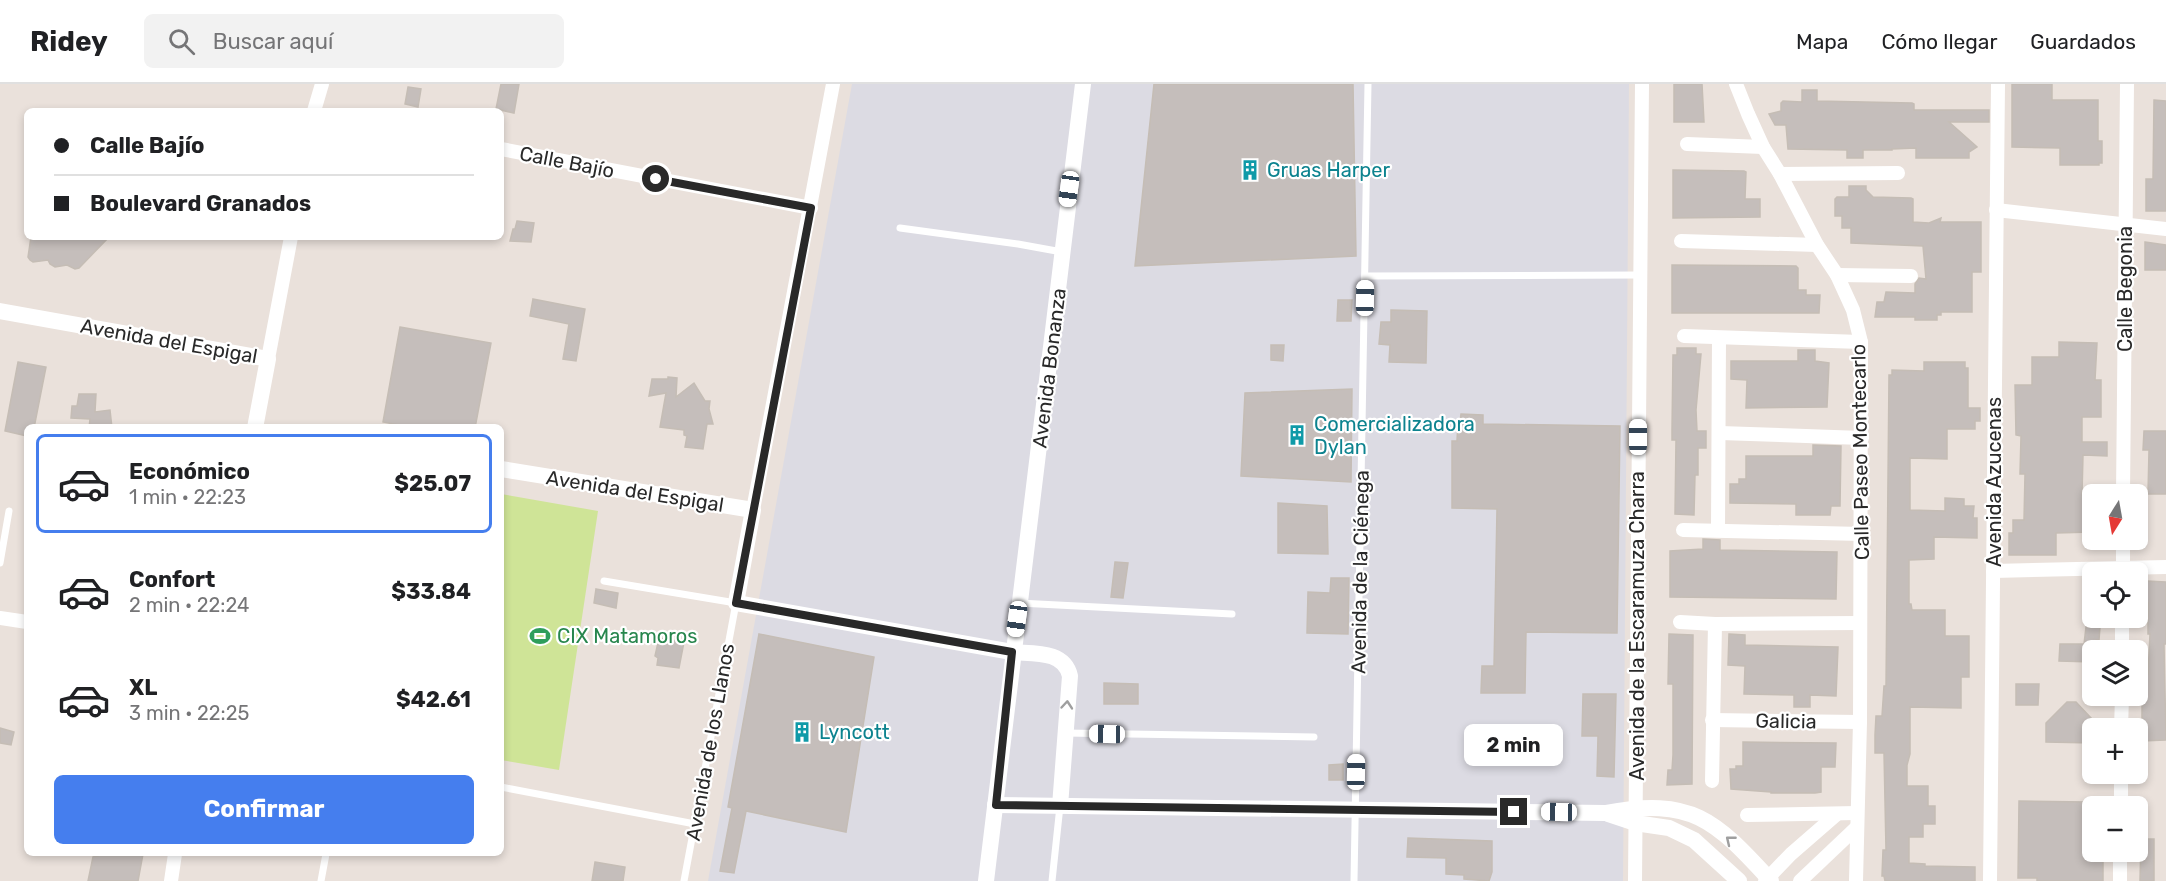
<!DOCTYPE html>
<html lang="es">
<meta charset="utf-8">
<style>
body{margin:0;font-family:Rubik,sans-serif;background:#f2f2f2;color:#202124;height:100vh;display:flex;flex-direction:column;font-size:22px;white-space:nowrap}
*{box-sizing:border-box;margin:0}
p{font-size:20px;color:#757577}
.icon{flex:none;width:33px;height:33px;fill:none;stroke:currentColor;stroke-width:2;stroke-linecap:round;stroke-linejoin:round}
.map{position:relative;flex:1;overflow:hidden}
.details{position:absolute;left:24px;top:340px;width:480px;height:432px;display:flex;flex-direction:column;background:#fff;border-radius:9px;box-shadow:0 3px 9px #0003}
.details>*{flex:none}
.banner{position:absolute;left:24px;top:24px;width:480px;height:132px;border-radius:9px;box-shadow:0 3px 9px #0003;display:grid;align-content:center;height:132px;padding:0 30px;background:#fff}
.needle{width:39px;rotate:191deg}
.tools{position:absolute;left:2082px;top:400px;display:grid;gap:12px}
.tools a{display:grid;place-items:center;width:66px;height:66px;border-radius:9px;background:#fff;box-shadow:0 3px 9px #0003;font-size:30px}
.end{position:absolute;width:27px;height:27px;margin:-14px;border:8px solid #292929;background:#fff;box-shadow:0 0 0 3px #fff}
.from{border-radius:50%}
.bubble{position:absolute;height:42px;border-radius:9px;background:#fff;box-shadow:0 3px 9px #0003;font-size:20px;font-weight:700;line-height:42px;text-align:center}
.car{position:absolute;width:18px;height:36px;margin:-18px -9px;border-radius:8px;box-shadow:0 0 4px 2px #0007;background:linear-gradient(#fff 24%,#345 0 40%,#fff 0 76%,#345 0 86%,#fff 0)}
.banner b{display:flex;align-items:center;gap:21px;height:57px;font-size:22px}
.banner b+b{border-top:2px solid #e0e0e0}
.banner i{width:15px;height:15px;background:#202124}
ul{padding:10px 0 0;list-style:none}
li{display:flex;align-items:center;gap:18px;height:99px;margin:0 12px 9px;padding:0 18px;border:3px solid transparent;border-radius:9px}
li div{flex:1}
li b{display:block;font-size:22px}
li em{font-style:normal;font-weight:700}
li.selected{border-color:#457eee}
li>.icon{width:54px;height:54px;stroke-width:1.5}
.primary-button{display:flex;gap:12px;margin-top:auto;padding:12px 30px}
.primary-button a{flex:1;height:69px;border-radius:9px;background:#457eee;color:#fff;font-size:24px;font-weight:700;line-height:69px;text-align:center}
header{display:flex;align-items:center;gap:36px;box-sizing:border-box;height:84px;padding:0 30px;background:#fff;border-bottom:2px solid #e0e0e0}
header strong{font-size:28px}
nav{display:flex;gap:33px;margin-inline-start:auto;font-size:21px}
.search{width:420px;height:54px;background:#f2f2f2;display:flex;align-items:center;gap:15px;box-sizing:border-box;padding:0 21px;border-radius:9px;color:#757577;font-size:22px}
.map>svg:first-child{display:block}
.industrial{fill:#dcdbe3}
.pitch{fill:#cfe497}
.building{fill:#c5bebb;stroke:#c5bdb5;stroke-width:1.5}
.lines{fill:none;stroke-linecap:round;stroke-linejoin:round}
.service{stroke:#fff;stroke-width:7}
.minor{stroke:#fff;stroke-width:14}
.tertiary{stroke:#fff;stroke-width:16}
.oneway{stroke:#9f9f9f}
.route{stroke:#292929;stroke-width:8}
.labels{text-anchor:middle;stroke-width:4.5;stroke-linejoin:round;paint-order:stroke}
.street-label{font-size:20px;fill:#292929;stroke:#fff}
.culture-label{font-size:20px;fill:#0d838f;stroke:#fff;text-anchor:start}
.leisure-label{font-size:20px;fill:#27864d;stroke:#fff;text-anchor:start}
</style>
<header>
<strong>Ridey</strong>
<div class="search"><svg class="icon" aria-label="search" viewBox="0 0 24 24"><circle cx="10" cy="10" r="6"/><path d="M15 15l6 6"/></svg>Buscar aquí</div>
<nav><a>Mapa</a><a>Cómo llegar</a><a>Guardados</a></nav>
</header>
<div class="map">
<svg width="2166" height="797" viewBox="0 0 2166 797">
<rect width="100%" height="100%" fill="#eae1db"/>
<polygon class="industrial" points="852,0 1629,0 1623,797 708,797"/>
<polygon class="pitch" points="501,410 598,427 559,686 501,676"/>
<g class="building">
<polygon points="501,0 519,0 514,29 496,25"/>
<polygon points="1154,0 1353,0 1356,172 1135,182"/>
<polygon points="1674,0 1702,0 1704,38 1674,38"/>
<polygon points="2012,0 2052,0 2052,16 2098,16 2098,57 2102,57 2102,79 2099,79 2099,81 2060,81 2060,64 2012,63"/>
<polygon points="408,3 421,5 418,23 405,20"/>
<polygon points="1802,6 1817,6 1817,17 1912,19 1914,20 1914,26 1989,26 1989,38 1949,38 1977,63 1969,68 1969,74 1916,74 1916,64 1892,65 1892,66 1863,66 1863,74 1847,74 1847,66 1788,65 1786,41 1775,41 1769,30 1781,27 1781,19 1783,17 1802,18"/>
<polygon points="2154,16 2166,17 2166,127 2146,127 2146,95 2153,95"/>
<polygon points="1673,86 1744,87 1746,88 1745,115 1760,115 1760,133 1673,134"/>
<polygon points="1849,102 1866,102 1866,106 1873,113 1911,114 1913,115 1913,138 1929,139 1941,134 1940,138 1981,138 1981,188 1972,188 1972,228 1941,228 1941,231 1937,231 1937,236 1915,236 1915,233 1875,233 1877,218 1884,218 1886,208 1915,209 1915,200 1919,194 1926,195 1923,162 1851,159 1851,144 1842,144 1842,132 1835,132 1835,115 1837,113 1849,113"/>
<polygon points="517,137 534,139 531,158 510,157 513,145 515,145"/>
<polygon points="31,153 109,153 79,184 75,185 67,181 55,183 50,180 48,176 33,178 30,176 28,173"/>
<polygon points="2145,158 2166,161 2166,186 2145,186"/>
<polygon points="1672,181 1796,182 1798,184 1798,206 1806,206 1806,211 1820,211 1819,229 1672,229"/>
<polygon points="533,215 585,225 576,277 563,275 569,240 530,232"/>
<polygon points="1338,216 1352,216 1351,237 1337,237"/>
<polygon points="1391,226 1427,227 1426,279 1389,278 1390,261 1379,260 1381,238 1391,238"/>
<polygon points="400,243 491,259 475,344 414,344 383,338"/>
<polygon points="2059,258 2097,259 2095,296 2101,296 2101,333 2082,333 2082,358 2107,358 2107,372 2083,371 2082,411 2092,411 2092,448 2056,449 2056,471 2009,471 2009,449 2013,449 2013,436 2024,436 2025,390 2020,390 2021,352 2016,351 2015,301 2032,301 2032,273 2059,273"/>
<polygon points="1271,261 1284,261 1283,277 1271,276"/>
<polygon points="1677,264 1696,264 1696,270 1701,270 1696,326 1697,347 1706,347 1706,364 1698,364 1698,391 1695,391 1694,431 1675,430 1676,356 1672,356 1672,346 1673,271 1677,271"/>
<polygon points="1798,266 1815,266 1815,277 1829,279 1827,323 1746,324 1747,296 1731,295 1731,277 1798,277"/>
<polygon points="18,278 46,283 34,344 27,344 27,352 5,347"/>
<polygon points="1924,278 1965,278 1965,284 1968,284 1968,324 1980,324 1980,337 1975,337 1975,345 1947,345 1947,375 1910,374 1910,426 1945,427 1945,414 1964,415 1964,422 1974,422 1973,434 1977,434 1977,454 1934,453 1934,475 1909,476 1909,520 1911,520 1912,526 1945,526 1945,552 1969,552 1969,593 1961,593 1961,624 1910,623 1910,670 1907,681 1907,702 1928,702 1928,722 1935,722 1935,740 1923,740 1923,753 1909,753 1909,779 1925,780 1925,782 1975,783 1975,797 1885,797 1884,792 1882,792 1883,766 1886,766 1884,669 1875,669 1875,651 1876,632 1882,632 1884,602 1886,602 1889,291 1892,291 1892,286 1924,287"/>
<polygon points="668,293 677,294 676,313 694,299 705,317 710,317 709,325 713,340 707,340 703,365 685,363 687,352 684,351 684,346 660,343 666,309 649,312 652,295 668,295"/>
<polygon points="1352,305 1351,398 1241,392 1245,309"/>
<polygon points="79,310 96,310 95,328 110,326 112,344 89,344 90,335 71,334 72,322 77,322"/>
<polygon points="1461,330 1483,331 1483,340 1620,342 1617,549 1526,548 1525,609 1481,609 1482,582 1494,582 1497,425 1452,424 1452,357 1457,357 1458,337 1460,337"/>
<polygon points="2144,347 2166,347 2166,410 2148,410 2149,366 2143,366"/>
<polygon points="1813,361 1841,362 1840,422 1831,422 1830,431 1796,431 1796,420 1730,419 1730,400 1739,400 1739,395 1746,395 1746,372 1813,372"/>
<polygon points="1278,419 1327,422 1328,470 1278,469"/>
<polygon points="1703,455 1720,456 1720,466 1837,468 1836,515 1670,513 1670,467 1703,465"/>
<polygon points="1115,478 1128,479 1123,514 1111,513"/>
<polygon points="1331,494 1349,494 1348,550 1307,549 1308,508 1330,509"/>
<polygon points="2147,497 2166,498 2166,560 2164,560 2166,656 2142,657 2142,590 2148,590 2150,550 2148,550 2148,519 2146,519"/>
<polygon points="596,505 618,509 616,524 594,519"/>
<polygon points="2086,543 2100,543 2099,556 2096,556 2096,567 2092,567 2092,578 2059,577 2060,560 2084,560"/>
<polygon points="759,550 874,573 846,748 746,727 734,789 720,787 732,724 728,723"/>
<polygon points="1669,550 1693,551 1692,700 1667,701 1668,686 1672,686 1673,671 1673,600 1668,600"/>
<polygon points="1729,550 1745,551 1745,561 1838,563 1836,612 1810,611 1810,623 1794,623 1794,611 1744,610 1745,582 1728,581"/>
<polygon points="659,554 684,558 679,584 657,581 658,574 655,572"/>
<polygon points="1104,599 1138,600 1138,620 1104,620"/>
<polygon points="2016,600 2039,600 2038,621 2016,621"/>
<polygon points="1583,610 1616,610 1614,693 1597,692 1598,652 1582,652"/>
<polygon points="2067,618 2076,618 2092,635 2092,659 2046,658 2046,639"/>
<polygon points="0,644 14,648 11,661 0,659"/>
<polygon points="1743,658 1836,659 1835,683 1821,683 1821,708 1815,709 1771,709 1771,708 1731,705 1730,685 1736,685 1736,682 1743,682"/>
<polygon points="1343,680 1343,696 1329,696 1329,681"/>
<polygon points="2019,717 2088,718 2090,757 2092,757 2092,768 2099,768 2099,777 2103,777 2103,797 2037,797 2037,794 2018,794"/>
<polygon points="1408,754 1492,757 1492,788 1489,797 1464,795 1464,791 1446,790 1446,774 1407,773"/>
<polygon points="2141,755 2154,755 2154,797 2140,797"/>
<polygon points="99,770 143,770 138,797 88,797 93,773 98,772"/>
<polygon points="595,778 625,783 623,797 592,797"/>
</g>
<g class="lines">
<g class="service">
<polyline points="900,144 1018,160 1062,168"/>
<polyline points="1365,192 1639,191"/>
<polyline points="0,479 9,427"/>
<polyline points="604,497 736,519 684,797"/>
<polyline points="1019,519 1232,530"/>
<polyline points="1065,649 1314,653"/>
<polyline points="501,703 695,740"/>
<polyline points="321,797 326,770"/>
<polyline points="1052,797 1060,722"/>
<polyline points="1354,797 1368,0"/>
</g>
<g class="minor">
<polyline points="1736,0 1748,30 1763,63 1780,90 1817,161 1837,191 1853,226 1861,258 1860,638 1856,797"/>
<polyline points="314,27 322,0"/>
<polyline points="1687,60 1763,63"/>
<polyline points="501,65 811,124"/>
<polyline points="1780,90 1898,89"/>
<polyline points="1996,126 2166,145"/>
<polyline points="1681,157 1817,161"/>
<polyline points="1837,191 1911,192"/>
<polyline points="1684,252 1861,258"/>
<polyline points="268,275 291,153"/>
<polyline points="1720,349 1862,354"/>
<polyline points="2123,411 2127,0"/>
<polyline points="753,426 833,0"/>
<polyline points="1683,446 1862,450"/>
<polyline points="1718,446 1719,254"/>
<polyline points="1993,487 2166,483"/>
<polyline points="2123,489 2123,456"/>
<polyline points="0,534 27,538"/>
<polyline points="1680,538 1715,540 1860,539"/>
<polyline points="2122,567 2122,534"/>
<polyline points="1712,636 1860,638"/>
<polyline points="2121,645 2122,612"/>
<polyline points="1712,697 1715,540"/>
<polyline points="2121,723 2121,690"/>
<polyline points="1747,731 1857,729"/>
<polyline points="171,797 175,770"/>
<polyline points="1635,797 1642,0"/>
<polyline points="1765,797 1791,770 1837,730"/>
<polyline points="1800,797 1857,743"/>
<polyline points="1990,797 1998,0"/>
<polyline points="2120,797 2120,768"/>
</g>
<g class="tertiary">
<polyline points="0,227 268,275 255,344"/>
<path d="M501,385L753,426L736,519L1012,568C1033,570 1064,566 1070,592L1060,722"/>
<path d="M995,721L1605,729C1692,713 1714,735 1771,797"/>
<polyline points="1608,730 1635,739 1669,744 1694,756 1739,797"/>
<polyline points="986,797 1083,0"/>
</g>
</g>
<defs><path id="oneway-chevron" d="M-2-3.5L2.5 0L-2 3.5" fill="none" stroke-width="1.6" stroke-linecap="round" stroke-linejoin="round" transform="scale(1.5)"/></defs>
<g class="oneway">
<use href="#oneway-chevron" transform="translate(1067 621) rotate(-85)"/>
<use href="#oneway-chevron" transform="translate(1730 756) rotate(-141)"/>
</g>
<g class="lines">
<polyline class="route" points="656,95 811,124 736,519 1012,568 996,721 1514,728"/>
</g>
<defs>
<g id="building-bare" transform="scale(1.62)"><path d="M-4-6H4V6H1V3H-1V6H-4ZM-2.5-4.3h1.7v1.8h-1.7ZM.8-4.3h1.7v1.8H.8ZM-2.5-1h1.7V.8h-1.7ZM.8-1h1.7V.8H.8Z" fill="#0f9aa8" stroke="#fff" stroke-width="2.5" paint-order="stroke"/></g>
<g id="stadium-bare" transform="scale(1.62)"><path d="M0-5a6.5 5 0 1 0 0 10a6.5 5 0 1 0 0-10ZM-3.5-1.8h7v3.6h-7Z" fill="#2e9e5b" stroke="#fff" stroke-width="2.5" paint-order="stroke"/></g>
</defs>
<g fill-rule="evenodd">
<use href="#building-bare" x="1250" y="86"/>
<use href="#building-bare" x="1297" y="351"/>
<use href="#stadium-bare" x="540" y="552"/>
<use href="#building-bare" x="802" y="648"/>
</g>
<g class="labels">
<g class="street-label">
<text transform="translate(567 78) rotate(11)" y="7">Calle Bajío</text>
<text transform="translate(2125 205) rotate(-90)" y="7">Calle Begonia</text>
<text transform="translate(169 257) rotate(10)" y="7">Avenida del Espigal</text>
<text transform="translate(1049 284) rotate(-83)" y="7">Avenida Bonanza</text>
<text transform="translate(1860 368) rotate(-91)" y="7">Calle Paseo Montecarlo</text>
<text transform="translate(1994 398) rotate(-90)" y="7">Avenida Azucenas</text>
<text transform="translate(635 407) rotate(9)" y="7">Avenida del Espigal</text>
<text transform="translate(1360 488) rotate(-89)" y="7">Avenida de la Ciénega</text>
<text transform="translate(1637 542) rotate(-90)" y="7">Avenida de la Escaramuza Charra</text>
<text transform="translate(1786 637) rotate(1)" y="7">Galicia</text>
<text transform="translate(710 658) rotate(-80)" y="7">Avenida de los Llanos</text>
</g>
<g class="culture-label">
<text x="1267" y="93">Gruas Harper</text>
<text x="1314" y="347">Comercializadora<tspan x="1314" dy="23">Dylan</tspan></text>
<text x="819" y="655">Lyncott</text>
</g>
<g class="leisure-label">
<text x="557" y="559">CIX Matamoros</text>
</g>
</g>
</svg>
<div class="tools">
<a><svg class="needle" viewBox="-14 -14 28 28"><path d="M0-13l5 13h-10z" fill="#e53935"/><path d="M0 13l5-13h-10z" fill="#757577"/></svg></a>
<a><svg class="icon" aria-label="locate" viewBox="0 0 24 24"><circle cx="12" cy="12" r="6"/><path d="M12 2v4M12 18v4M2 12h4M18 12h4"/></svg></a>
<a><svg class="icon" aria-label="layers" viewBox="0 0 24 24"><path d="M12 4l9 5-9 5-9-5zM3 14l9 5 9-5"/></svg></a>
<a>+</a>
<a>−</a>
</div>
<i class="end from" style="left:656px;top:95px"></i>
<i class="end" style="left:1514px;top:728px"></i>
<div class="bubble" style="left:1464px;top:640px;width:99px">2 min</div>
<i class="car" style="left:1069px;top:105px;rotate:188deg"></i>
<i class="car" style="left:1365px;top:214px;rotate:1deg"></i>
<i class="car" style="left:1638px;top:353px;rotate:0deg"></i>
<i class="car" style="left:1017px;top:535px;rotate:188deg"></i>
<i class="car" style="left:1107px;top:650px;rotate:271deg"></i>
<i class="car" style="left:1356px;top:688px;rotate:1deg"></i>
<i class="car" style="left:1559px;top:728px;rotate:271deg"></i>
<div class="banner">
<b><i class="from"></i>Calle Bajío</b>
<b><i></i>Boulevard Granados</b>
</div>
<section class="details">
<ul>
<li class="selected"><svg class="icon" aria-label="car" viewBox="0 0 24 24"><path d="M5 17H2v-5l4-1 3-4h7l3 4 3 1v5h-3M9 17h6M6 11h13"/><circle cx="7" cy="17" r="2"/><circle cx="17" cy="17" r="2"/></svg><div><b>Económico</b><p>1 min · 22:23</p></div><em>$25.07</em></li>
<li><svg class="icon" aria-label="car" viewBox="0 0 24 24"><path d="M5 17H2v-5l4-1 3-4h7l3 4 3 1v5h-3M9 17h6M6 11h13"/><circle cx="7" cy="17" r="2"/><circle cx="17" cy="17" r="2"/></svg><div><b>Confort</b><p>2 min · 22:24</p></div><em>$33.84</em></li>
<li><svg class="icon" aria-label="car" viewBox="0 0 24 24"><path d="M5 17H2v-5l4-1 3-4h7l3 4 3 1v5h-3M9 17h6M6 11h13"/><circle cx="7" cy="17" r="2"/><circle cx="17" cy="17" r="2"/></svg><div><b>XL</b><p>3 min · 22:25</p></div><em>$42.61</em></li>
</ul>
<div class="primary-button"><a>Confirmar</a></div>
</section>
</div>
